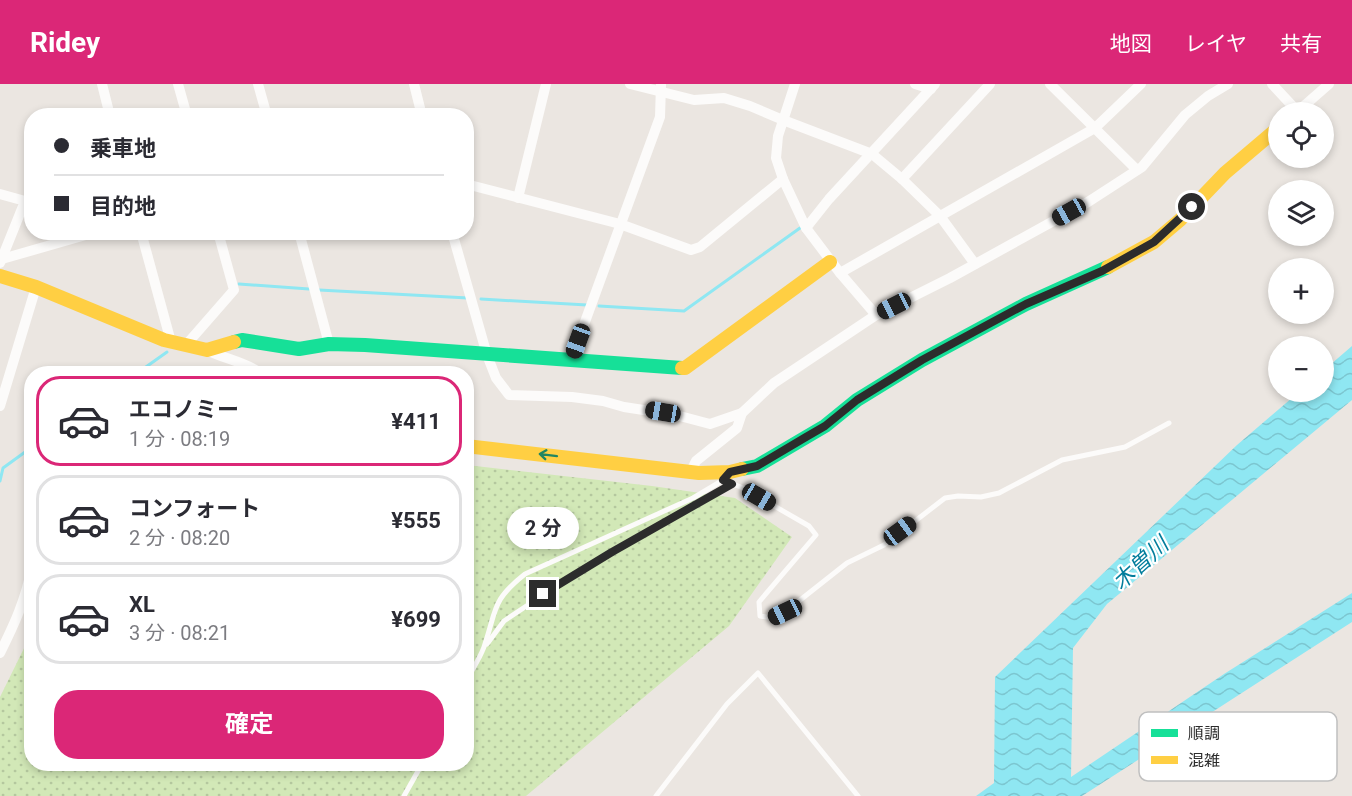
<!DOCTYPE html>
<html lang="ja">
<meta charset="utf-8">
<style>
body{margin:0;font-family:Roboto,"Noto Sans JP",sans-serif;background:#f7f7f7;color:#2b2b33;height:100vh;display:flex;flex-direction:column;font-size:22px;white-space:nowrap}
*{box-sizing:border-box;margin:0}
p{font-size:20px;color:#7c7c81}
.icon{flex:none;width:33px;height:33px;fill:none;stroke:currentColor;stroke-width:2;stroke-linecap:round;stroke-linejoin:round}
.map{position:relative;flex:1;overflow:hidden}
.side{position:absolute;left:24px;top:282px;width:450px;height:405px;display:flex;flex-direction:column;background:#fff;border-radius:24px;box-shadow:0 3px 9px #0003}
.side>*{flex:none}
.top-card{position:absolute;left:24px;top:24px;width:450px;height:132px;border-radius:24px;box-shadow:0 3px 9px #0003;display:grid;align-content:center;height:132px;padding:0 30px;background:#fff}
.buttons{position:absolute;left:1268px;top:18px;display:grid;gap:12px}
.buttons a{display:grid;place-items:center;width:66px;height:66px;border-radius:50%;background:#fff;box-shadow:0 3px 9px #0003;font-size:30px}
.end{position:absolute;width:27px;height:27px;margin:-14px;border:8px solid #2c2c2c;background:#fff;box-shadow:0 0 0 3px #fff}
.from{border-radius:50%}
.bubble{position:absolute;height:42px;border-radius:21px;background:#fff;box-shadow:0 3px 9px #0003;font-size:20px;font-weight:700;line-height:42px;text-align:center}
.car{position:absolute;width:18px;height:36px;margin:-18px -9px;border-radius:8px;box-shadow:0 0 4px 2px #0007;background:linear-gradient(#222 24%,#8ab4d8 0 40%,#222 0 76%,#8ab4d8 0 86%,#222 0)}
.top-card b{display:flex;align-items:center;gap:21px;height:57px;font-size:22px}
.top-card b+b{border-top:2px solid #e1e1e2}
.top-card i{width:15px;height:15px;background:#2b2b33}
ul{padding:10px 0 0;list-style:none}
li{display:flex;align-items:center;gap:18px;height:90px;margin:0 12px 9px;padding:0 18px;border:3px solid #e1e1e2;border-radius:24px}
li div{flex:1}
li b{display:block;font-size:22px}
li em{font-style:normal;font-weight:700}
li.current{border-color:#db2777}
li>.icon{width:54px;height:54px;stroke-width:1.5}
.action{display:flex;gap:12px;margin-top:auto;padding:12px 30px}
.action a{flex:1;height:69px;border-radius:24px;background:#db2777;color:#fff;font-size:24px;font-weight:700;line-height:69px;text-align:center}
header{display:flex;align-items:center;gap:36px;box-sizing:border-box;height:84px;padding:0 30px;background:#db2777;color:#fff}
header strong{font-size:28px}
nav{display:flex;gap:33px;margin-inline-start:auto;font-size:21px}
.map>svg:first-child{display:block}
.park{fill:url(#park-dots)}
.water{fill:url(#water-waves)}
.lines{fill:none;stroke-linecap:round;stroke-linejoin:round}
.stream{stroke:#8fe7f2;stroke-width:3}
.lane{stroke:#fcfbfa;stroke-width:5}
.street{stroke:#fcfbfa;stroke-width:10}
.fast{stroke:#16e098;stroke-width:14}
.slow{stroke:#ffcf43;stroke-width:14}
.oneway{stroke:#218662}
.route{stroke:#2c2c2c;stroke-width:8}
.labels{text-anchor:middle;stroke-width:4.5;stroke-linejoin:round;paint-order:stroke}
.water-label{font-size:22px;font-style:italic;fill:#027d9c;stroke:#fff}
.key{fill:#fff;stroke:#c0c0c0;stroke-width:1.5}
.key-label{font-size:16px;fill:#2c2c2c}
</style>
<header>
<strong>Ridey</strong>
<nav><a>地図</a><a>レイヤ</a><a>共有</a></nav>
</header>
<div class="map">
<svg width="1352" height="712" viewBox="0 0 1352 712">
<defs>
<pattern id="park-dots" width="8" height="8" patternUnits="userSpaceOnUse" patternTransform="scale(1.5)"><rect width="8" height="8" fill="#d2e8b7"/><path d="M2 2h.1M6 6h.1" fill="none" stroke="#b4c79e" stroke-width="1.8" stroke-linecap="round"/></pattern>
<pattern id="water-waves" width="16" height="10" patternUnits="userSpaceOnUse" patternTransform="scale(1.5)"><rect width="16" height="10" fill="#8fe7f2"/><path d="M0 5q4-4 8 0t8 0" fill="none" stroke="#7cc6d0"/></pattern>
</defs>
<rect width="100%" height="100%" fill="#ebe6e1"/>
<polygon class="park" points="467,381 652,402 735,414 792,453 729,542 526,712 0,712 0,613 31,550 32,680 466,680"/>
<polygon class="water" points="1352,262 1352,316 1107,520 1073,564 1071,693 1224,590 1352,509 1352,538 1082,712 976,712 994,699 995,593 1237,361 1299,308 1323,308 1323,287"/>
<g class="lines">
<g class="stream">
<polyline points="239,200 309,205"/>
<polyline points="319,206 468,214"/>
<polyline points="481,215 587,221"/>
<polyline points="599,222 684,227 800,144"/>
<polyline points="136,290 167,268"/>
<polyline points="0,397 3,384 32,363"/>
</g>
<g class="lane">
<polyline points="723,396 743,404 809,442 816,451 759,518 760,532 773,534 785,528 847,479 884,461 945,414 958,412 981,413 999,409 1062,376 1125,363 1169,339"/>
<polyline points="487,560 504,537 543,511 612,468 697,421 732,400"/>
<path d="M466,597C472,586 480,574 484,563C497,525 491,517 525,490L693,414L725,395"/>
<polyline points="404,712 422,680"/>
<polyline points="656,712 727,620 758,589 858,712"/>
</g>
<g class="street">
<polyline points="102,0 110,32"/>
<polyline points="178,0 187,32"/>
<polyline points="258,0 267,32"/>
<polyline points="414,0 422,32"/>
<polyline points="630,0 694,16 724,14 750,22 783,36 872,70 902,95 940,132 975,180"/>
<polyline points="795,0 778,52 776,74 783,95 806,144 840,189 1095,44 1141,0"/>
<polyline points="915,0 931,5"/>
<polyline points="1050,0 1137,86"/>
<polyline points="1272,0 1298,28"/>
<polyline points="1297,28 1329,0"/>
<polyline points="902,95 990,0"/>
<polyline points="466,100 620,140 691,166 700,163 783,95"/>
<polyline points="0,110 25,117 0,179"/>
<polyline points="518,114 546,0"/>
<polyline points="806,144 829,115 935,0"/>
<polyline points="141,148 171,258"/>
<polyline points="299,148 329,260"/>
<polyline points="452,148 487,271 496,294 509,311 572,313 603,317 624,323 676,331 710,340 742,329"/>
<polyline points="2,175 96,148"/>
<polyline points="840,189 876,231"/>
<polyline points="186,261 234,206 218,148"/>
<path d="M207,266C224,275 246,278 262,290"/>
<polyline points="571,276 660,33 661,1"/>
<polyline points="0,322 36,203"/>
<polyline points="690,389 696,377 737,344 742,329 774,299 876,231 950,194 1088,118 1142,83 1185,31 1208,12 1228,0"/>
<path d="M0,569C14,541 26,515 32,483"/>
</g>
<g class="fast">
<polyline points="234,258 242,256 299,265 329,260 365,261 682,284"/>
<polyline points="742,385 757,382 825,342 857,316 922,276 1026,220 1108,183"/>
</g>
<g class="slow">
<polyline points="1108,183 1154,158 1180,136 1225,89 1278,44"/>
<polyline points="0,192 36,203 164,256 207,266 234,258"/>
<polyline points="682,284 685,284 830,178"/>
<polyline points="466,362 699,389 730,388 742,385"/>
</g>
</g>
<defs><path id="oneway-shaft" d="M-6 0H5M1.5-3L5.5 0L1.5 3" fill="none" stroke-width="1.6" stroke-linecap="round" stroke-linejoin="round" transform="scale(1.5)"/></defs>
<use class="oneway" href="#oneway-shaft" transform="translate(548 371) rotate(-173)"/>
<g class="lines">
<polyline class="route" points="543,510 612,468 732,400 723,396 730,388 757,382 806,353 825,342 857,316 922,276 1026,220 1102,187 1154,158 1192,123"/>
</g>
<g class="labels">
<g class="water-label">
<text transform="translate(1140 479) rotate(-42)" y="8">木曽川</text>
</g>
</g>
<rect x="1139" y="628" width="198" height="69" rx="9" class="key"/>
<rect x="1151" y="645" width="27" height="8" fill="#16e098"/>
<rect x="1151" y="672" width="27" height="8" fill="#ffcf43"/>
<g class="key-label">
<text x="1188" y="655">順調</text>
<text x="1188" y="682">混雑</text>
</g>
</svg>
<div class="buttons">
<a><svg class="icon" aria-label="locate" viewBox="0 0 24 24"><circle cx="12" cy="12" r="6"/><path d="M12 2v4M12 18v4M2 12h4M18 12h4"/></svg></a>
<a><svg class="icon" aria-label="layers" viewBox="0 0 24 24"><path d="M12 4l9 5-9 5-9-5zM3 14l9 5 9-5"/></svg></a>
<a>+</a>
<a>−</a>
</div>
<i class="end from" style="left:1192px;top:123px"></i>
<i class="end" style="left:543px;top:510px"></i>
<div class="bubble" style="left:507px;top:423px;width:72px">2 分</div>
<i class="car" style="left:1069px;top:128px;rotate:241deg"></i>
<i class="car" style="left:894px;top:222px;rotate:243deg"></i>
<i class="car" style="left:578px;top:257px;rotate:200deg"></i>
<i class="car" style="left:663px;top:328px;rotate:280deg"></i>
<i class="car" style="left:759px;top:413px;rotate:120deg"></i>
<i class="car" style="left:900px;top:447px;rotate:54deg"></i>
<i class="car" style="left:785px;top:528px;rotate:245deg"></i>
<div class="top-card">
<b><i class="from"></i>乗車地</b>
<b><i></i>目的地</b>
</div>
<section class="side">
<ul>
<li class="current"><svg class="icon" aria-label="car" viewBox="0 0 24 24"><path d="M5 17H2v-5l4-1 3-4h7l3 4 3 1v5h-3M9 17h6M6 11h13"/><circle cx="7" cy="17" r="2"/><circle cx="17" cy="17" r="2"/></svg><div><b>エコノミー</b><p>1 分 · 08:19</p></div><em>¥411</em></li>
<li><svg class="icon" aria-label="car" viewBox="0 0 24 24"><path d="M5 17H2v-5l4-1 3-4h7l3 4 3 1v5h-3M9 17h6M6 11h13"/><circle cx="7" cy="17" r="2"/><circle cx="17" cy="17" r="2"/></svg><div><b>コンフォート</b><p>2 分 · 08:20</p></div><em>¥555</em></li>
<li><svg class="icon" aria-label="car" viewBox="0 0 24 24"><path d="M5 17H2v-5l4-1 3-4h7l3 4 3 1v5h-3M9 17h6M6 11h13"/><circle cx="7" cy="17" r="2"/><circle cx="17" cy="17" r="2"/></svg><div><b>XL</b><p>3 分 · 08:21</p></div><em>¥699</em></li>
</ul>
<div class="action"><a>確定</a></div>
</section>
</div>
